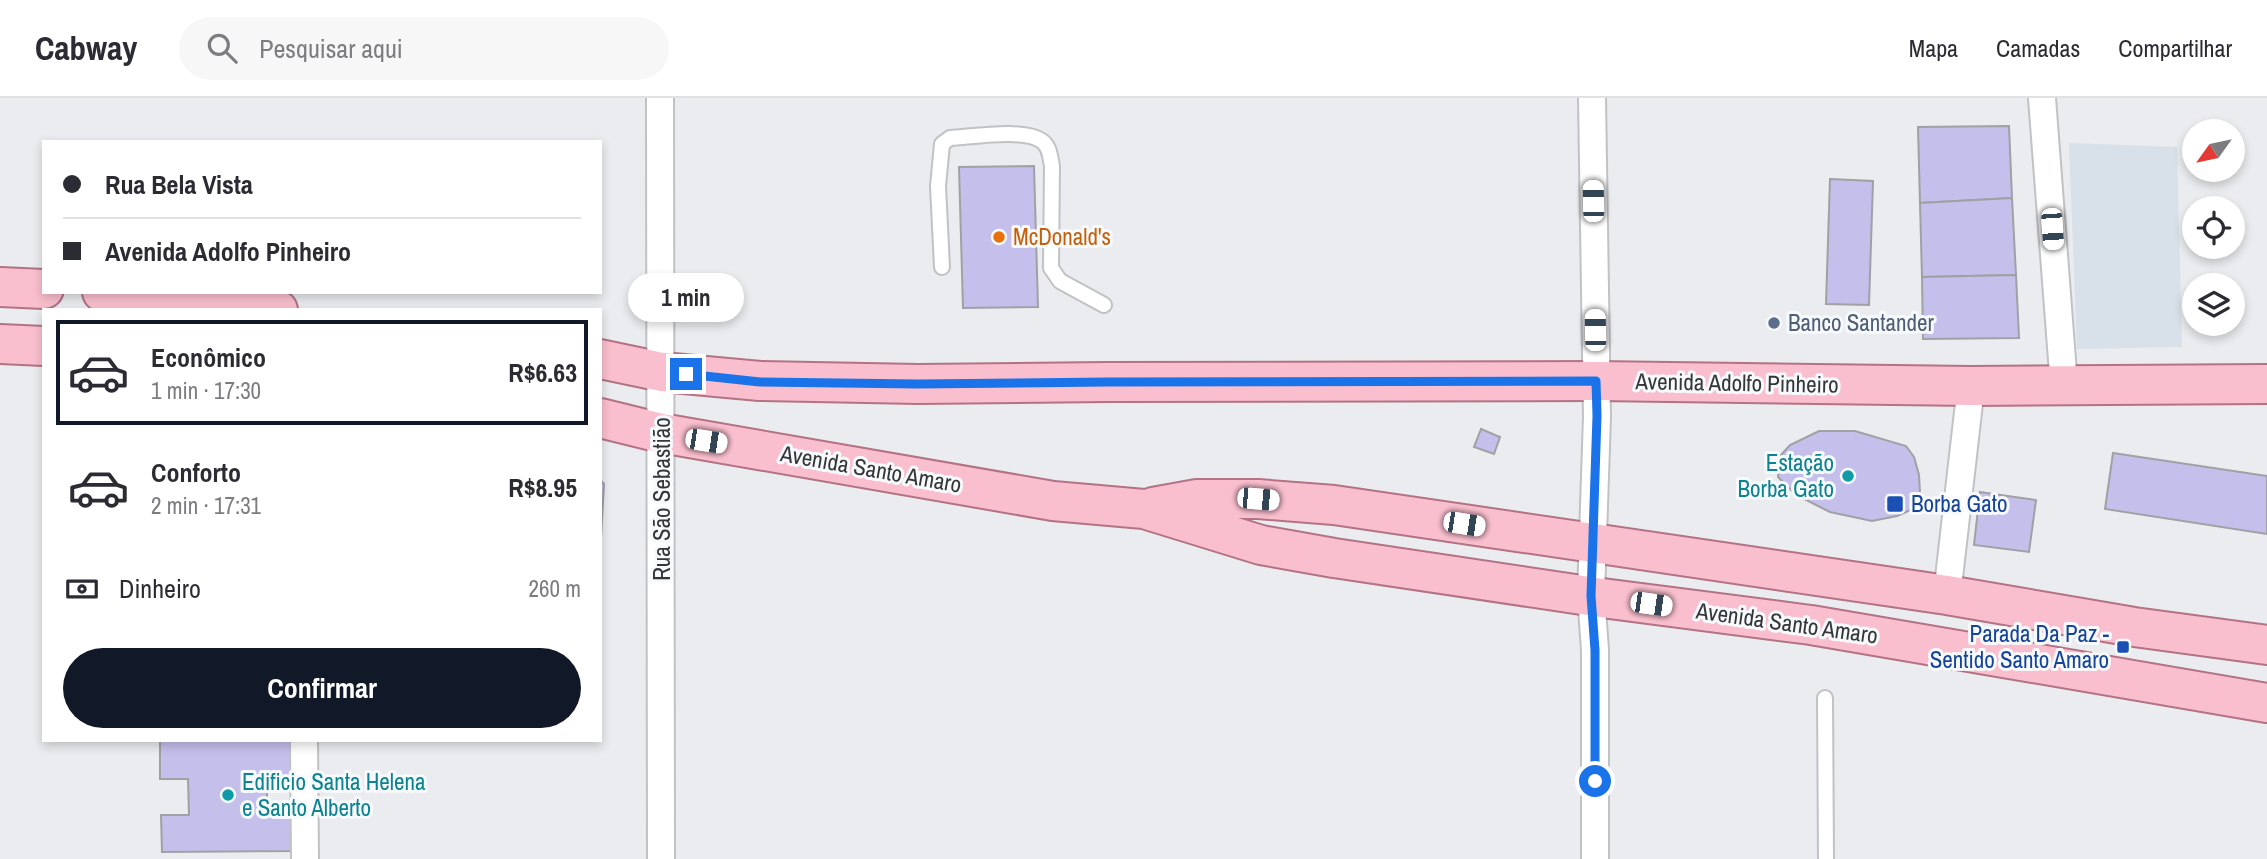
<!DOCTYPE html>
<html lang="pt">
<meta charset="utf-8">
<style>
body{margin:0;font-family:"Archivo Narrow",sans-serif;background:#f7f7f7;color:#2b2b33;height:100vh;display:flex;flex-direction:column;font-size:26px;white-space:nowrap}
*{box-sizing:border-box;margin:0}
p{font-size:23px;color:#7c7c81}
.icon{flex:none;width:38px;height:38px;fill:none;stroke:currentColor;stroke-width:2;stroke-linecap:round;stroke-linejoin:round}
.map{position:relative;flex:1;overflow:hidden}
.sheet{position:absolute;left:42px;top:210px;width:560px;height:434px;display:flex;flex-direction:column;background:#fff;border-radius:0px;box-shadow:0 4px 10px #0003}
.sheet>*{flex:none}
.top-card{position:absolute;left:42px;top:42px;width:560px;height:154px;border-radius:0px;box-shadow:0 4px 10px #0003;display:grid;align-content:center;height:154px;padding:0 21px;background:#fff}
.needle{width:46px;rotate:237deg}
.tools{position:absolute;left:2182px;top:21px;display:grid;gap:14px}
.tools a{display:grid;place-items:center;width:63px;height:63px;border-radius:50%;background:#fff;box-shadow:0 4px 10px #0003;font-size:35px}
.end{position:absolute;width:32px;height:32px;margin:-16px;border:9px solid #1a73e8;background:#fff;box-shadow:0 0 0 4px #fff}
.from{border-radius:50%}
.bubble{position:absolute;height:49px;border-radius:24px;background:#fff;box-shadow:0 4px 10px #0003;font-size:23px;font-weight:700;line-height:49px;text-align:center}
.car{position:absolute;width:21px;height:42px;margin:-21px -10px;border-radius:9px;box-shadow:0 0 5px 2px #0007;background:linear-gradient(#fff 24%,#345 0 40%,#fff 0 76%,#345 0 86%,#fff 0)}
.top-card b{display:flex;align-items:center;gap:24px;height:66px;font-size:26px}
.top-card b+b{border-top:2px solid #e1e1e2}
.top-card i{width:18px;height:18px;background:#2b2b33}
ul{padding:12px 0 0;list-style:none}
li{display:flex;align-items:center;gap:21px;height:105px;margin:0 14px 10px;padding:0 7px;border:4px solid transparent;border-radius:0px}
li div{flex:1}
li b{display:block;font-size:26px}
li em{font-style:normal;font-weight:700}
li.selected{border-color:#111827}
li>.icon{width:63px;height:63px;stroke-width:1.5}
.pay{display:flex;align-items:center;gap:18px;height:77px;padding:0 21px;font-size:26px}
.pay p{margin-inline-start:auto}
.cta{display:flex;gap:14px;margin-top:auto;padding:14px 21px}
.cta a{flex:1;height:80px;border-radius:42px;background:#111827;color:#fff;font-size:28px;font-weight:700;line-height:80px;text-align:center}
header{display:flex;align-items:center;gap:42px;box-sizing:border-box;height:98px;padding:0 35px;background:#fff;border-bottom:2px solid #e1e1e2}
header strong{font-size:33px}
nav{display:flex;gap:38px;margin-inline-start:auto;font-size:24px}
.search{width:490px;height:63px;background:#f7f7f7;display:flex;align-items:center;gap:18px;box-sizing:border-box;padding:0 24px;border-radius:38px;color:#7c7c81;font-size:26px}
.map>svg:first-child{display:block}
.built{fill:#d8e0e9}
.building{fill:#c5bfec;stroke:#a1a0a4;stroke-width:2}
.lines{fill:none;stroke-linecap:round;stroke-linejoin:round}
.lane-casing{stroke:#c0c2c5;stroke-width:18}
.street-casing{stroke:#c0c2c5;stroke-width:30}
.primary-casing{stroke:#b37384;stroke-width:42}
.lane{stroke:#fff;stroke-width:14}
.street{stroke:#fff;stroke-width:26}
.primary{stroke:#fabfce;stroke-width:38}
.route{stroke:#1a73e8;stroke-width:9}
.food-dot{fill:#e8710a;stroke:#f7fafd;stroke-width:2.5}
.service-dot{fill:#5c6f8a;stroke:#f7fafd;stroke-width:2.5}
.culture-dot{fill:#0f9aa8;stroke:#f7fafd;stroke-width:2.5}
.transit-dot{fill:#1a4fb4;stroke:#f7fafd;stroke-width:2.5}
.labels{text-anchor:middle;stroke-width:6;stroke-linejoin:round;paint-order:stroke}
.food-label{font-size:23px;fill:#c56008;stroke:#f7fafd;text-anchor:start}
.service-label{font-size:23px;fill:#4e5e75;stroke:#f7fafd;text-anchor:start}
.street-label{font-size:23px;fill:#353637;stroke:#f7fafd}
.culture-label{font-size:23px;fill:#0d838f;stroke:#f7fafd;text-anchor:end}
.transit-label{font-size:23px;fill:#164399;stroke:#f7fafd;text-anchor:start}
</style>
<header>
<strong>Cabway</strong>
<div class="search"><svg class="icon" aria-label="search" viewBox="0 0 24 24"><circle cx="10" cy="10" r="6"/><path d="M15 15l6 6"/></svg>Pesquisar aqui</div>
<nav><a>Mapa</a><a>Camadas</a><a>Compartilhar</a></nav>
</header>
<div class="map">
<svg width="2267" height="761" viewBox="0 0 2267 761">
<rect width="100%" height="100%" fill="#eaecef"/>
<polygon class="built" points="2069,45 2177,49 2182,249 2077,251"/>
<g class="building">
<polygon points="2009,28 2012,100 1920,105 1918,29"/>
<polygon points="1034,68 1038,209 963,210 959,69"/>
<polygon points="1830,81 1873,83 1869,207 1826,206"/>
<polygon points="2012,100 2016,177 1922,179 1920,105"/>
<polygon points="2016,177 2019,240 1923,241 1922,179"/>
<polygon points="1481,331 1500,339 1494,356 1474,349"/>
<polygon points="1819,333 1855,333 1906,348 1914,359 1919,377 1920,395 1913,411 1897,418 1872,423 1830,414 1796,397 1778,379 1780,358 1790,347"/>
<polygon points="2113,355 2267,378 2267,436 2105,411"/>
<polygon points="600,382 604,386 600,458"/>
<polygon points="1980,394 2036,402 2029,454 1974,447"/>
<polygon points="160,642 299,642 299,678 267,678 267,713 300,712 300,753 162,754 161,717 189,717 188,681 160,681"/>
</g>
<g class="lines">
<g class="lane-casing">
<g id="lane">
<path d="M942,169L938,88L942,46L950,40C972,39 1024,30 1042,43C1050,49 1050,59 1052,68L1051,170L1060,183L1104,207"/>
<polyline points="1825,600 1826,761"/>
</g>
</g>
<g class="street-casing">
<g id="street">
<polyline points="660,0 661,761"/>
<polyline points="1592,0 1597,319 1591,497 1595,552 1595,761"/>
<polyline points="2042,0 2064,288"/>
<polyline points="1947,497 1971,288"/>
<polyline points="304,642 305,761"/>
</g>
</g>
<g class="primary-casing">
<g id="primary">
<polyline points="0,189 44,191"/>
<polyline points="102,194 158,197 278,212"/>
<polyline points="0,246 44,248"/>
<polyline points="600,261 662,274 760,283 918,286 1108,284 1596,283 1971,288 2267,286"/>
<polyline points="600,320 661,335 1053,403 1144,411 1261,447 1334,460 1602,500 1811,527 2267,605"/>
<polyline points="1153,409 1197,401 1258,401 1334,407 1947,497 2134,529 2267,547"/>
</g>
</g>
<use href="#lane" class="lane"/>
<use href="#street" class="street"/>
<use href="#primary" class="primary"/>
</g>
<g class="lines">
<polyline class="route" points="686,276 760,284 918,286 1108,284 1596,283 1597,318 1591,498 1595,552 1595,683"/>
</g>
<circle class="food-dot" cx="999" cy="139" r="7"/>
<circle class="service-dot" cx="1774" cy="225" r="7"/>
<g class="culture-dot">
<circle cx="1848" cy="378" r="7"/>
<circle cx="228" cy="697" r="7"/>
</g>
<g class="transit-dot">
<rect x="1886" y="397" width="18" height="18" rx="3.5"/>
<rect x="2116" y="542" width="14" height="14" rx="3.5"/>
</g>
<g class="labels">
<g class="food-label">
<text x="1013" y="147">McDonald's</text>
</g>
<g class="service-label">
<text x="1788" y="233">Banco Santander</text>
</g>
<g class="street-label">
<text transform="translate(1737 285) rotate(1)" y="8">Avenida Adolfo Pinheiro</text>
<text transform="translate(871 371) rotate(10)" y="8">Avenida Santo Amaro</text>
<text transform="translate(662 401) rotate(-90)" y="8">Rua São Sebastião</text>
<text transform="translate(1787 525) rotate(8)" y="8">Avenida Santo Amaro</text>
</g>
<g class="culture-label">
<text x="1834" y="373">Estação<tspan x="1834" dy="26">Borba Gato</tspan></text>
<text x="242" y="692" text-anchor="start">Edificio Santa Helena<tspan x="242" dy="26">e Santo Alberto</tspan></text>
</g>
<g class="transit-label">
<text x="1911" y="414">Borba Gato</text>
<text x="2109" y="544" text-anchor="end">Parada Da Paz -<tspan x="2109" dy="26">Sentido Santo Amaro</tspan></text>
</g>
</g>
</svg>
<div class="tools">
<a><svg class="needle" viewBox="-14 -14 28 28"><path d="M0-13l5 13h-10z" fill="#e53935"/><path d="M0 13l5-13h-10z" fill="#7c7c81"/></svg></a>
<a><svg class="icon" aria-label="locate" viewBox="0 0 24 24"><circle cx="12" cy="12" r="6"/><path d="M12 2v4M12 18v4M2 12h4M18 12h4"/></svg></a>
<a><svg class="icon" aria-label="layers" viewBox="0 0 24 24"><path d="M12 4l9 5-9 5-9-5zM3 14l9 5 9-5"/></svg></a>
</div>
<i class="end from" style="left:1595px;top:683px"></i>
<i class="end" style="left:686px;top:276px"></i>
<div class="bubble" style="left:628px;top:175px;width:116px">1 min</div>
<i class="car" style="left:1593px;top:103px;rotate:359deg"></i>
<i class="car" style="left:2052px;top:131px;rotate:176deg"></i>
<i class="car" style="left:1595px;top:232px;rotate:359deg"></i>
<i class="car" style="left:706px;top:343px;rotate:99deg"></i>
<i class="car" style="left:1258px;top:401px;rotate:95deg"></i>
<i class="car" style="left:1464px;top:426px;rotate:99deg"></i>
<i class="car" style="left:1651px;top:506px;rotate:98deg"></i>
<div class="top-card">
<b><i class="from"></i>Rua Bela Vista</b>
<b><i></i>Avenida Adolfo Pinheiro</b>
</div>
<section class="sheet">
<ul>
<li class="selected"><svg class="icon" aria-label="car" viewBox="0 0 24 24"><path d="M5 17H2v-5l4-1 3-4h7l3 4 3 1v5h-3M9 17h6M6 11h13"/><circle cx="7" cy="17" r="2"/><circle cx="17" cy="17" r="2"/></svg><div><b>Econômico</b><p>1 min · 17:30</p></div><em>R$6.63</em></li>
<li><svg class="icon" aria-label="car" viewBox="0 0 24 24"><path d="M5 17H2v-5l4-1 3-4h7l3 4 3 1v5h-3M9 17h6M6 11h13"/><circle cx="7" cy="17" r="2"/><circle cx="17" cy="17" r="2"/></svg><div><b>Conforto</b><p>2 min · 17:31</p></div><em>R$8.95</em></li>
</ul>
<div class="pay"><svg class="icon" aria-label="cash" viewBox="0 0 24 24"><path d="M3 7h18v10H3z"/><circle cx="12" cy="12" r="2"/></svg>Dinheiro<p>260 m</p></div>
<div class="cta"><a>Confirmar</a></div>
</section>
</div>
